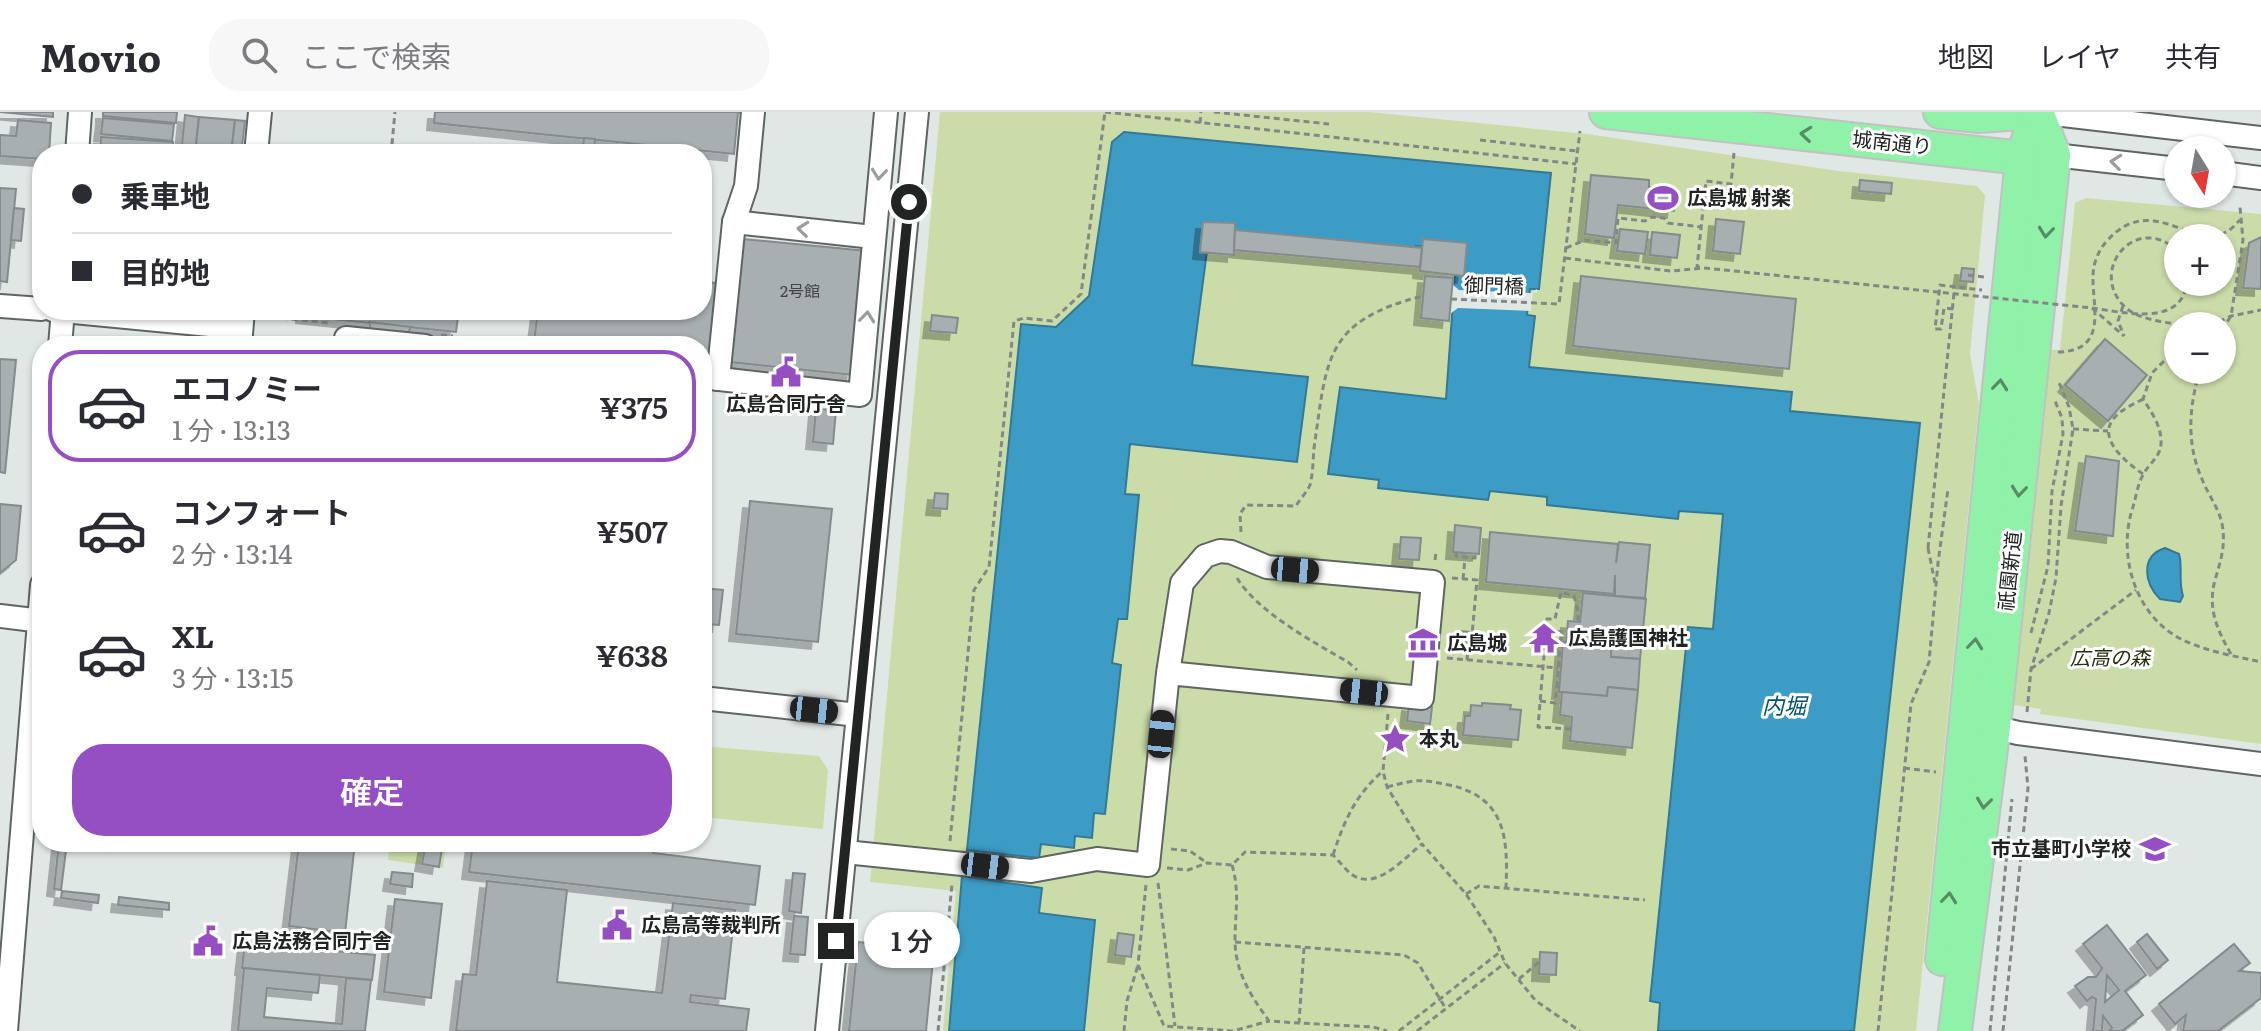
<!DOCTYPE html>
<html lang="ja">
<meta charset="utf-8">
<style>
body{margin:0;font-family:Literata,"Noto Sans JP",serif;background:#f7f7f7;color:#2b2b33;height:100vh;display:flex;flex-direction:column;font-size:30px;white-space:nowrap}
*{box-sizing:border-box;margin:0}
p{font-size:26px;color:#7c7c81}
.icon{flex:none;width:44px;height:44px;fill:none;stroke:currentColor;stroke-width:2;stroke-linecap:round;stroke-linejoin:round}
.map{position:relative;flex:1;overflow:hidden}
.drawer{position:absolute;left:32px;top:224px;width:680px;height:516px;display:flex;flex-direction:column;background:#fff;border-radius:32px;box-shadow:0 2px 6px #0004}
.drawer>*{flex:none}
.hud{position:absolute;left:32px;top:32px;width:680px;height:176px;border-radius:32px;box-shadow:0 2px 6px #0004;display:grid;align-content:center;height:176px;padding:0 40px;background:#fff}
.needle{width:52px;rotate:169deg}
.controls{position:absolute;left:2164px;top:24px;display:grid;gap:16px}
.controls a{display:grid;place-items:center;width:72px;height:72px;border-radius:50%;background:#fff;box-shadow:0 2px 6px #0004;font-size:40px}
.end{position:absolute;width:36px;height:36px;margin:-18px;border:10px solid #212423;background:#fff;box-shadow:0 0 0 4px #fff}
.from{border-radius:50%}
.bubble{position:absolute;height:56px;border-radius:28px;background:#fff;box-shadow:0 2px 6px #0004;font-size:26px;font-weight:600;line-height:56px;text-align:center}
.car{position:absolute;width:24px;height:48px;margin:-24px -12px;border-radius:10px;box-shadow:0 0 6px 2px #0007;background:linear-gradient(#222 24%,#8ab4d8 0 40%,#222 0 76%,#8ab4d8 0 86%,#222 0)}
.hud b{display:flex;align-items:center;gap:28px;height:76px;font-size:30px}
.hud b+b{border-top:2px solid #e1e1e2}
.hud i{width:20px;height:20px;background:#2b2b33}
ul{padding:14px 0 0;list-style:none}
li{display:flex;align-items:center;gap:24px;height:112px;margin:0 16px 12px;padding:0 24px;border:4px solid transparent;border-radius:32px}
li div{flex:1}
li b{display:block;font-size:30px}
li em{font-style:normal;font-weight:600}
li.selected{border-color:#954fc2}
li>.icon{width:72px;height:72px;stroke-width:1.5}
.primary-button{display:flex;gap:16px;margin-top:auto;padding:16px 40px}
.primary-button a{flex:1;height:92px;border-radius:32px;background:#954fc2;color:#fff;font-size:32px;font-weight:600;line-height:92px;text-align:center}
header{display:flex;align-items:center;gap:48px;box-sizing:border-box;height:112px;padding:0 40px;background:#fff;border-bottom:2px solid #e1e1e2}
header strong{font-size:38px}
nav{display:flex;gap:44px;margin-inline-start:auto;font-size:28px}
.search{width:560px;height:72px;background:#f7f7f7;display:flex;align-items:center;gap:20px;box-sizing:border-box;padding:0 28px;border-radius:32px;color:#7c7c81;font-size:30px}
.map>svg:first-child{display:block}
.green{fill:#cadda9;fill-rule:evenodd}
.water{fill:#3d9cc5;stroke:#357894;stroke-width:2}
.pier{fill:#e0e8e6}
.building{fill:#a7afb0;stroke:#838b8c;stroke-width:2;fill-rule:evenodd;filter:url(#shadow)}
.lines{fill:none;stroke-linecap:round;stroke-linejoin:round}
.minor-casing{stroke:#5e6563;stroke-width:26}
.highway-casing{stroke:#c1c2c1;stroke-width:36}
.path{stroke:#838887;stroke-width:3;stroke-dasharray:6 4;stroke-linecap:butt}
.minor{stroke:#fff;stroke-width:22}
.highway{stroke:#90f1a8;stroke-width:32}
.path-bridge{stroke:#838887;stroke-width:3;stroke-dasharray:6 4;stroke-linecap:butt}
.oneway{stroke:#588a66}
.oneway2{stroke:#9b9c9c}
.route{stroke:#212423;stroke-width:10}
.labels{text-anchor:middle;stroke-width:6;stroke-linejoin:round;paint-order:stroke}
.number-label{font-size:16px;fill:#424746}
.street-label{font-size:20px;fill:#212423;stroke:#fff}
.poi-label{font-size:20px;font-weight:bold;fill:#212423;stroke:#fff;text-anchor:start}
.park-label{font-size:20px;font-style:italic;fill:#252f0e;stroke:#fff}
.water-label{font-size:22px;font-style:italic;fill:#00516d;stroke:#fff}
</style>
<header>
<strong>Movio</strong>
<div class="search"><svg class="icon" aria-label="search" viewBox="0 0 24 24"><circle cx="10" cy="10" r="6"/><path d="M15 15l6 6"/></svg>ここで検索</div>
<nav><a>地図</a><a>レイヤ</a><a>共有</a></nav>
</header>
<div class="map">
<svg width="2261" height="919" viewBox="0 0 2261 919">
<defs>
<filter id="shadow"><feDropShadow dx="-7" dy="7" stdDeviation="0" flood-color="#0004"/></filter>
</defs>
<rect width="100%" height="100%" fill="#e0e8e6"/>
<g class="green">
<polygon points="940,0 1369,0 1587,22 1839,59 1977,74 1985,83 1970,242 1979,292 1916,919 943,919 956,779 870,770"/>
<path d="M2086,86L2261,102V632L2040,602L2041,597L2014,593L2010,590L2046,262L2051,238H2060L2075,91ZM2178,126H2222V170H2178ZM2178,214H2222V258H2178Z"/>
<polygon points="702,634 819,644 828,658 823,717 702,705"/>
<polygon points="390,730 446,730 443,756 388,748"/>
</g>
<g class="water">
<polygon points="1124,20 1551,61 1539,177 1530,177 1527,203 1535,204 1529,255 1792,280 1790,299 1920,311 1854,919 1658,919 1660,891 1650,889 1688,515 1713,517 1723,402 1679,399 1678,407 1547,393 1547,385 1490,379 1488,388 1378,376 1379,368 1328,362 1340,275 1446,287 1455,162 1423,137 1232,119 1207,139 1192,253 1308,265 1297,350 1130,332 1125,382 1139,383 1127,507 1118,507 1112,551 1121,553 1105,702 1094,701 1092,726 1075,724 1074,736 1041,732 1039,746 967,738 1021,212 1056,215 1089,184 1112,30"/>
<path d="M2165,436L2179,442C2183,456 2178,469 2183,484L2180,490L2160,487C2144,471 2140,444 2165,436Z"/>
<polygon points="962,764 1042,776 1039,801 1095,808 1084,919 949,919"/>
</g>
<polygon class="pier" points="1452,172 1459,178 1531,181 1537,177 1537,181 1533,180 1531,199 1458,196 1450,202"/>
<g class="building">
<polygon points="0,0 53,0 53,5"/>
<polygon points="103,0 177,0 176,11 103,4"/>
<polygon points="435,0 741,0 738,1 734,42 434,11"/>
<polygon points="185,3 199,5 195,42 181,42"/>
<polygon points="199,5 235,8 231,42 195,42"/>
<polygon points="103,6 174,12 172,29 101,22"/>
<polygon points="18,8 51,11 49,42 42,42 42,47 0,44 0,23 16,24"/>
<polygon points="235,8 245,9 241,42 231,42"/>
<polygon points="101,25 173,30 172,42 100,42"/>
<polygon points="584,26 595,27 594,42 582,42"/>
<polygon points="1591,63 1649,68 1649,75 1676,77 1674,99 1618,93 1614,126 1585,122"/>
<polygon points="1860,68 1892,71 1891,82 1859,79"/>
<polygon points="0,76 16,77 7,170 0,169"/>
<polygon points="14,96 24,97 21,129 11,128"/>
<polygon points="1716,107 1744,110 1740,142 1713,139"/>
<polygon points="1203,110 1235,111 1234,143 1200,140"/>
<polygon points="1620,117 1648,120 1645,142 1617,139"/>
<polygon points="1235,118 1422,136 1420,155 1234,138"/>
<polygon points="1652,120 1680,123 1677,146 1650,143"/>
<polygon points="2261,125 2261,177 2243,176 2249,131"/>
<polygon points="743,127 867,139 853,263 730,250"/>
<polygon points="1423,127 1467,131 1464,164 1420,159"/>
<polygon points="1962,156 1974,157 1973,170 1960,169"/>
<polygon points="1425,164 1453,166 1449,209 1421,206"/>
<polygon points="1581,164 1796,187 1789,257 1573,234"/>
<polygon points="702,169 723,172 715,249 702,248 702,234 570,234 534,230 538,198 702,198"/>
<polygon points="304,198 459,198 456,220 303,204"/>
<polygon points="932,203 958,206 956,221 930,219"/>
<polygon points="369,210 411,215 402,234 375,234"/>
<polygon points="2105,227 2147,263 2108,309 2065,273"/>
<polygon points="0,247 16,248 5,361 0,360"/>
<polygon points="816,297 836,298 833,332 813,330"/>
<polygon points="2086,344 2119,349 2113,424 2075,419"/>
<polygon points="935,381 948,382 947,397 933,396"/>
<polygon points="750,389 832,397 818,530 736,522"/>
<polygon points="0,392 21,394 16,448 0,461"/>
<polygon points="1455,413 1481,416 1479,442 1453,440"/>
<polygon points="1490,420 1618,432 1616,451 1619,430 1650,433 1645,486 1615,484 1615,463 1614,482 1486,470"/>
<polygon points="1401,425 1421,426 1419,448 1399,447"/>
<polygon points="702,476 723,478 719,513 706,512 707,505 702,504"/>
<polygon points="1583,481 1646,487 1640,547 1611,545 1611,535 1566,531 1568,509 1580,510"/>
<polygon points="1461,519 1478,521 1477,532 1460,530"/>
<polygon points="1563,530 1611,535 1611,545 1640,547 1638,578 1608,575 1607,584 1559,580"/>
<polygon points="1608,575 1638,578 1632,636 1570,629 1572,605 1560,603 1562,580 1607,584"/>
<polygon points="1482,591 1511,593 1510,597 1521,598 1518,628 1463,623 1465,604 1470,604 1471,593 1482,594"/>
<polygon points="1409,592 1432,595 1430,612 1407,609"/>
<polygon points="59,730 67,730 61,778 54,777"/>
<polygon points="299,730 355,730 345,821 289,814"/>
<polygon points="426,730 443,730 439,755 422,752"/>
<polygon points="473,730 557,730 580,733 581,730 642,730 654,731 653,741 760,754 755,793 469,760"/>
<polygon points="392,760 413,762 412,775 390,772"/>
<polygon points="793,761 805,762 801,801 789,799"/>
<polygon points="487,769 567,778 557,870 662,881 673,791 735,798 725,887 691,883 690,890 749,897 746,919 456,919 463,862 476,863"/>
<polygon points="62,779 99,783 98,791 61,786"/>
<polygon points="119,785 169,791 169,798 118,793"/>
<polygon points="395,787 442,792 431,886 384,880"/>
<polygon points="794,804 808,805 805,843 790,842"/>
<path d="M2107,813L2146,863L2125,879L2143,903L2122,919H2109L2112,916L2103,904L2102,919H2093L2096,887L2092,885L2087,889L2075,874L2088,865H2096L2102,856L2083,832ZM2107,863L2119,878L2105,890Z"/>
<polygon points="1118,821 1134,823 1131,845 1115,843"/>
<polygon points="2147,822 2168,848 2157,857 2137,830"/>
<polygon points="245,830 375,843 372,868 242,856"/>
<polygon points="858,830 934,838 926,919 849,919"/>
<polygon points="2234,832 2250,851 2239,859 2261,861 2261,886 2218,919 2183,919 2186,903 2175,912 2159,892"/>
<polygon points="1540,840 1557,841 1556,863 1539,862"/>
<polygon points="244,856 320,863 318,881 267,876 264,905 342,912 346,866 371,868 365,919 238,919"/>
</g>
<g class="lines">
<g class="minor-casing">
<g id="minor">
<polyline points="2037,0 2261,26"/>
<polyline points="77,42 80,0"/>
<polyline points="256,42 260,0"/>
<polyline points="2054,43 2178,57"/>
<polyline points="2222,61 2261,66"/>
<polyline points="734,110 873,125"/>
<polyline points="0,194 42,197"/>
<polyline points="53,198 241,216"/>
<polyline points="60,234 63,198"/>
<polyline points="240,234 243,198"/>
<polyline points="345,234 346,226 425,234"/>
<polyline points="702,265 860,283 886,0"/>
<polyline points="718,267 734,110 746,74 753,0"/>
<polyline points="0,504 42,509"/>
<polyline points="702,586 858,603"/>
<polyline points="1981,612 2018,621 2261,652"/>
<polyline points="845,740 1031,759 1097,747 1148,753 1168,561 1182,471 1205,444 1220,439 1231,440 1267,455 1433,470 1422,586 1168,561"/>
<polyline points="6,919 42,473"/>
<polyline points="827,919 917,0"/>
</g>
</g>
<g class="highway-casing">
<g id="highway">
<polyline points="1606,0 2022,46 2043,44"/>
<polyline points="1940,0 1979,4 2037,0"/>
<polyline points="1942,847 2022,46 2037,0"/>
<polyline points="1955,919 1994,614 2054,43 2037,0"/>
</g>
</g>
<g class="path">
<polyline points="1105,0 1576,52"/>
<polyline points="1214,0 1329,12"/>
<polyline points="1200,11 1201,0"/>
<polyline points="1480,28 1577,39"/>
<polyline points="391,42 395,0"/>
<polyline points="1566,136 1585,128 1616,131 1618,106 1645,109 1652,105 1664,106 1668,111 1701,115"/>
<path d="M2178,139C2136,100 2089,157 2123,193C2138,209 2167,210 2187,214"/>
<polyline points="1565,146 1671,159 1704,156 1734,159"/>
<polyline points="1700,155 1697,155 1706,69 1731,72 1734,41"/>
<polyline points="1968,163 1984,165"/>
<polyline points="1451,187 1559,192 1580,19"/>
<polyline points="2123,194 2118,209 2124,224"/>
<polyline points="1953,197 1944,196 1941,217 1935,217 1940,173 1982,178"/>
<polyline points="262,204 330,211"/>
<polyline points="2210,214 2231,204 2261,198"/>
<polyline points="2222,218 2231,204 2243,128 2240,95"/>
<polyline points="441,223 453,224"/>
<path d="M2178,235L2152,261L2143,287C2152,301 2162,315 2161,332C2160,346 2149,351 2143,363C2137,373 2136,387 2132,398C2118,444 2135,502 2179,526C2204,539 2234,544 2261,550"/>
<path d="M2058,240C2109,239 2092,194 2093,164C2093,152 2098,139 2106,130C2151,78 2191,139 2226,120C2231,118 2236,112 2240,108"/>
<path d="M2200,258C2189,294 2186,332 2202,367C2209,385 2222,400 2223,419C2225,436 2220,451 2215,468C2207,498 2218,519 2232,544"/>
<polyline points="2073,317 2108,319"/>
<path d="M2143,362C2127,351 2095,326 2115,305C2122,297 2134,292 2143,287"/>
<path d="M1241,420L1240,402L1246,393L1296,394C1300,387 1307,380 1310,373C1313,362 1313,347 1314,336C1327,247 1324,209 1423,184"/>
<polyline points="1928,436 1935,471"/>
<polyline points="1456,440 1456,444 1475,446 1475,442"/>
<polyline points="1435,448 1436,440"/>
<path d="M1237,466C1258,500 1313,530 1348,550L1357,558"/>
<polyline points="1452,466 1477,468 1472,523"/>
<polyline points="1463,467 1465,447"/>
<polyline points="1589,482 1589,481"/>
<polyline points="1547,519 1562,520 1560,534 1563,535"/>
<polyline points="2031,521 2048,454 2052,379 2063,322 2062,306 2055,289"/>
<polyline points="1447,546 1558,556"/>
<polyline points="1467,548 1469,528"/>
<polyline points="2031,557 2136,478"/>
<polyline points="1557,575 1560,534"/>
<polyline points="1540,589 1555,591 1557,575 1560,575"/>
<polyline points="2027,600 2031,557 2049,501 2056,466 2061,394 2073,317 2069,295 2058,268"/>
<polyline points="1388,602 1383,659 1387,675 1422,732"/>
<polyline points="1571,617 1538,615 1547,507 1555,507 1561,480 1574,484 1578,500 1578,510"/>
<polyline points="1904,656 1936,660"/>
<path d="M1387,675C1417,667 1419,667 1449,673C1506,685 1508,726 1506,776"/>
<polyline points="950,729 974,478 989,455 1014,209 1024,206 1052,209 1081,182 1105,0"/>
<polyline points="1171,737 1190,739 1207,751"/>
<path d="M1333,743C1344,709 1356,682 1383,659"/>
<path d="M1232,753C1240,779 1235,802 1235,828C1235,860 1251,884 1269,909L1299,911"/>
<path d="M1167,756L1188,758L1207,751L1232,753L1245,740L1333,743C1339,749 1345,757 1351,762C1376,780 1403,747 1422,732L1466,782L1494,825L1505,851L1536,889L1580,919"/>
<polyline points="1158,771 1175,914"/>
<polyline points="1146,773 1138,853 1164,914 1233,919 1269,909"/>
<polyline points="1466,782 1479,774 1645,788"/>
<polyline points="1235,830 1404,843 1418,851 1446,897"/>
<polyline points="1304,836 1299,911 1373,915 1387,919"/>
<polyline points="1519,867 1539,850"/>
<polyline points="938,919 952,772"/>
<polyline points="1124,919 1127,889 1138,853"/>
<polyline points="1399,919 1500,840"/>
<polyline points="1417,919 1505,851"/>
<polyline points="1878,919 1911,592 1929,550 1938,451 1948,377"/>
<polyline points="1990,919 2012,687"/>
<polyline points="2003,919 2028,676 2025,644"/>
</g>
<use href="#minor" class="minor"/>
<use href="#highway" class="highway"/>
<g class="path-bridge">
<polyline points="1734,159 2092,196 2124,224"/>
<path d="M2092,196C2123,200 2182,216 2187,170"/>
<polyline points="1928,436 1954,181"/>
</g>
</g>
<defs><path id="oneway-chevron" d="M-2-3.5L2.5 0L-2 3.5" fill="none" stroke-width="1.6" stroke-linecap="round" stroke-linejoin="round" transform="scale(2)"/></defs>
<g class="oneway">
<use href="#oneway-chevron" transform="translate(1806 22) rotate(-174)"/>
<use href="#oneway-chevron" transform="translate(2046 120) rotate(96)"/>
<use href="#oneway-chevron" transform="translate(2000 273) rotate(-84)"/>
<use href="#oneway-chevron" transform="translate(2019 379) rotate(96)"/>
<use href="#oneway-chevron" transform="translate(1975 532) rotate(-84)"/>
<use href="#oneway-chevron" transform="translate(1984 691) rotate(97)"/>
<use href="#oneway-chevron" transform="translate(1949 786) rotate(-84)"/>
</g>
<g class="oneway2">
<use href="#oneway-chevron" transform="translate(2116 50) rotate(-174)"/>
<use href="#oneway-chevron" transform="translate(879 62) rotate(96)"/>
<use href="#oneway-chevron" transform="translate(803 117) rotate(-174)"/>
<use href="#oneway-chevron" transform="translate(867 205) rotate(-84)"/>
</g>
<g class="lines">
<polyline class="route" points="836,829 909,90"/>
</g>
<defs>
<g id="stadium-bare" transform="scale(2.4)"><path d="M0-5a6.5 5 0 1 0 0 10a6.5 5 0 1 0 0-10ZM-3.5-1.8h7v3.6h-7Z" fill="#954fc2" stroke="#fff" stroke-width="2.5" paint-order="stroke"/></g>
<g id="civic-bare" transform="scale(2.4)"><path d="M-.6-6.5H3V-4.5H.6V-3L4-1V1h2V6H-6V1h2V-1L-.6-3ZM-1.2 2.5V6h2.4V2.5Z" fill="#954fc2" stroke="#fff" stroke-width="2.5" paint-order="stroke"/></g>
<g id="temple-bare" transform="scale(2.4)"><path d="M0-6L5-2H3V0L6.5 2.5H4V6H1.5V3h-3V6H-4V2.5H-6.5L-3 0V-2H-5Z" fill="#954fc2" stroke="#fff" stroke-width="2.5" paint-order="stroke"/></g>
<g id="museum-bare" transform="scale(2.4)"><path d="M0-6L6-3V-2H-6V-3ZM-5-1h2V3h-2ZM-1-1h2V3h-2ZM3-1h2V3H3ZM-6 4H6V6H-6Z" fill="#954fc2" stroke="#fff" stroke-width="2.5" paint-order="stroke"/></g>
<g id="sight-bare" transform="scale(2.4)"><path d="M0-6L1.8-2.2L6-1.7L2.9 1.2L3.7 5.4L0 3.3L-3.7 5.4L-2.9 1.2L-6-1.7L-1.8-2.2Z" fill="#954fc2" stroke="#fff" stroke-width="2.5" paint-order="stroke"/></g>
<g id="school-bare" transform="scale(2.4)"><path d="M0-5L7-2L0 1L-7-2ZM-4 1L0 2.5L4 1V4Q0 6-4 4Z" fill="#954fc2" stroke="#fff" stroke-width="2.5" paint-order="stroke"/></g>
</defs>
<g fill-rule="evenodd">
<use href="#stadium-bare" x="1663" y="86"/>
<use href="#civic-bare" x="786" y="260"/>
<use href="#temple-bare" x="1544" y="526"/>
<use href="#museum-bare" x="1423" y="531"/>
<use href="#sight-bare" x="1395" y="627"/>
<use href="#school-bare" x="2155" y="737"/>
<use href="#civic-bare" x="617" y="813"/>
<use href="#civic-bare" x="208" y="829"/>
</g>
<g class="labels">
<g class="number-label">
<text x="800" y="185">2号館</text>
</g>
<g class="street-label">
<text transform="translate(1892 31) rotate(6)" y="7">城南通り</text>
<text transform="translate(1494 174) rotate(2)" y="7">御門橋</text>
<text transform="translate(2010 459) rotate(-84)" y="7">祇園新道</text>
</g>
<g class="poi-label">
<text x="1687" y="93">広島城 射楽</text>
<text x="786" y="299" text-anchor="middle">広島合同庁舎</text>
<text x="1568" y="533">広島護国神社</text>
<text x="1447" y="538">広島城</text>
<text x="1419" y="634">本丸</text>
<text x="2131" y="744" text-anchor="end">市立基町小学校</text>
<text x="641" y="820">広島高等裁判所</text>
<text x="232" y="836">広島法務合同庁舎</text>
</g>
<g class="park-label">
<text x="2110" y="553">広高の森</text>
</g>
<g class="water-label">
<text x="1784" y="602">内堀</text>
</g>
</g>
</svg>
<div class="controls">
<a><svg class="needle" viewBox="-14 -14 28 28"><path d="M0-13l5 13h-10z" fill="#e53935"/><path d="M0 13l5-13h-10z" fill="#7c7c81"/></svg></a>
<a>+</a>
<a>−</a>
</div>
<i class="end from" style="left:909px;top:90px"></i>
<i class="end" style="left:836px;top:829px"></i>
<div class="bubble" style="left:864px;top:800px;width:96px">1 分</div>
<i class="car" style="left:1295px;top:458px;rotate:95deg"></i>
<i class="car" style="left:1364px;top:580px;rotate:276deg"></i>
<i class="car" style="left:814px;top:598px;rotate:96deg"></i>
<i class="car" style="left:1161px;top:622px;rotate:6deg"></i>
<i class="car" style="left:985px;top:754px;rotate:97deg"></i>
<div class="hud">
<b><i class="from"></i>乗車地</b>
<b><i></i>目的地</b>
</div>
<section class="drawer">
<ul>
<li class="selected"><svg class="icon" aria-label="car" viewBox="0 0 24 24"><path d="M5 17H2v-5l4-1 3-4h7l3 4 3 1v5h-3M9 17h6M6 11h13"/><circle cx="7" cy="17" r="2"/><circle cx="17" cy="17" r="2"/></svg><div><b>エコノミー</b><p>1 分 · 13:13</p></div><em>¥375</em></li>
<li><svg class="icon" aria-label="car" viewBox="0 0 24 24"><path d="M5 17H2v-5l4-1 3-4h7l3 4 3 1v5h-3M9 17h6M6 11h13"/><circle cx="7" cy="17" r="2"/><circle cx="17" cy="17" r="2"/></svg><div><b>コンフォート</b><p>2 分 · 13:14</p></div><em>¥507</em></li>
<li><svg class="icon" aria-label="car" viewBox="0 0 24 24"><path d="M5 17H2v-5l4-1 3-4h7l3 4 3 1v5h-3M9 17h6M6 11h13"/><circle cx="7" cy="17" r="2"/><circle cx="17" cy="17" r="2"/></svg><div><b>XL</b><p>3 分 · 13:15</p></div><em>¥638</em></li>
</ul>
<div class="primary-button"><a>確定</a></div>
</section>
</div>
